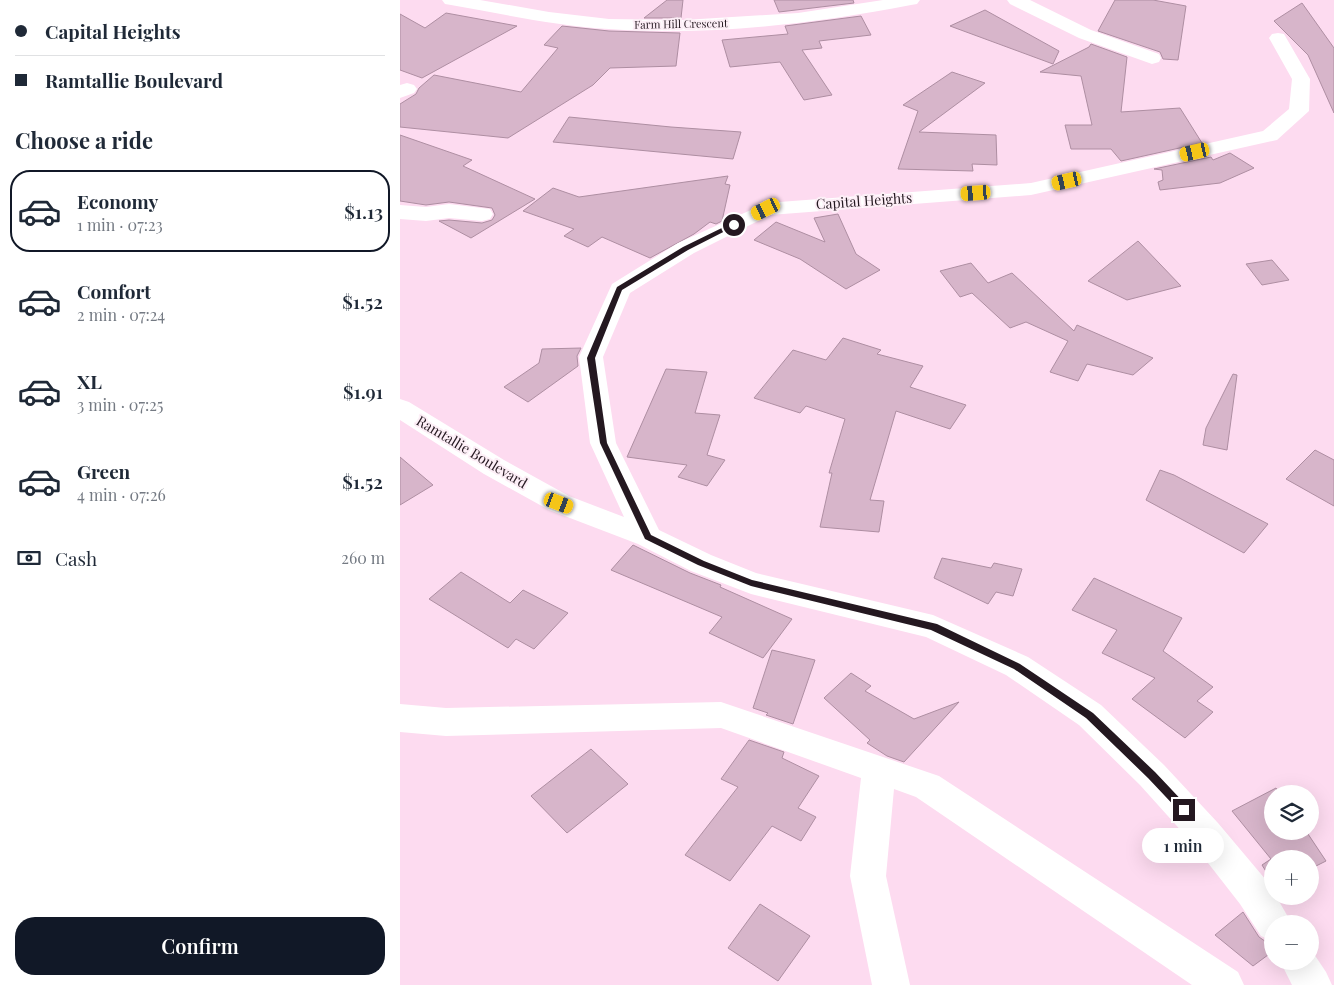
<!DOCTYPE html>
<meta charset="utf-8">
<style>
body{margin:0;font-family:"Playfair Display",serif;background:#f2f2f3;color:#1f2937;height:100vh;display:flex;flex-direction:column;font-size:19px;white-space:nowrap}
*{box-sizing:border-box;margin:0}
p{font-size:16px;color:#747a83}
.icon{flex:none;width:28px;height:28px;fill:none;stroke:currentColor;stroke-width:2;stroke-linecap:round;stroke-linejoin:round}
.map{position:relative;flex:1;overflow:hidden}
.details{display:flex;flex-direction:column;background:#fff;width:400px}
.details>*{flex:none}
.guide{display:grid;align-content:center;height:110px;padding:0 15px;background:#fff}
.tools{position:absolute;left:864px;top:785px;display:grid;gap:10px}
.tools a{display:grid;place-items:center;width:55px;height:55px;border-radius:50%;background:#fff;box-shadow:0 5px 20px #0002;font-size:25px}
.end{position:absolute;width:22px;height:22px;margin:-11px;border:6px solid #241820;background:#fff;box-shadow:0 0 0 2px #fff}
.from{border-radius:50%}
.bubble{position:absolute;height:35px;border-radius:18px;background:#fff;box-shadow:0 5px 20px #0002;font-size:16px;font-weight:600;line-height:35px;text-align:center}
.car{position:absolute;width:15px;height:30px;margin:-15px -8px;border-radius:6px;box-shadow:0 0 4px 1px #0007;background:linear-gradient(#f5c518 24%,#345 0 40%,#f5c518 0 76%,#345 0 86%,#f5c518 0)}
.guide b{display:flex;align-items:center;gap:18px;height:48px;font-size:19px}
.guide b+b{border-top:1px solid #e0e1e3}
.guide i{width:12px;height:12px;background:#1f2937}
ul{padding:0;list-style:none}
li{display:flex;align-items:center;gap:15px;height:82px;margin:0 10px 8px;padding:0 5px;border:2px solid transparent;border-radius:20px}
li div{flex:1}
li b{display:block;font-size:19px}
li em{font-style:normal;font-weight:600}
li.on{border-color:#111827}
li>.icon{width:45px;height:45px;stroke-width:1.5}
h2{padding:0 15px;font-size:22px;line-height:60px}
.pay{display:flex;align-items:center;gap:12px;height:55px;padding:0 15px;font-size:19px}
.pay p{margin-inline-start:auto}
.button{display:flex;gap:10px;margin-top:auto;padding:10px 15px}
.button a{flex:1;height:58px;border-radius:20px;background:#111827;color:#fff;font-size:20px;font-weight:600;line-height:58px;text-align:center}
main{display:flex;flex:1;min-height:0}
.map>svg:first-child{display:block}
.building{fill:#d7b5ca;stroke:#ae8ea2}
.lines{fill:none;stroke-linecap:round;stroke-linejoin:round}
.minor{fill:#fff;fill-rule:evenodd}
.route{fill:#241820}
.labels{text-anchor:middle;stroke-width:4;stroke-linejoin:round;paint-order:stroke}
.far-street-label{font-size:11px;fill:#241820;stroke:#fdeff7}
.street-label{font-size:14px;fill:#241820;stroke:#fdeff7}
</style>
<main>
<section class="details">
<div class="guide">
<b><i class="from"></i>Capital Heights</b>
<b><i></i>Ramtallie Boulevard</b>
</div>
<h2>Choose a ride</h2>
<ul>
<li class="on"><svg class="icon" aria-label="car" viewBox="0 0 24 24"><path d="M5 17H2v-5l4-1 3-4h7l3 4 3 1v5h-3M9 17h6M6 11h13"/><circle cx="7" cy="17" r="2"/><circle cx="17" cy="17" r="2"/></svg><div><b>Economy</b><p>1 min · 07:23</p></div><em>$1.13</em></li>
<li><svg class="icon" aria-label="car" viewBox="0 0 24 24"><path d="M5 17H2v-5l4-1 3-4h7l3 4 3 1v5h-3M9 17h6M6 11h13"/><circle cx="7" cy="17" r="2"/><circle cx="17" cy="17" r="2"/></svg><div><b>Comfort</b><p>2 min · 07:24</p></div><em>$1.52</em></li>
<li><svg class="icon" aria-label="car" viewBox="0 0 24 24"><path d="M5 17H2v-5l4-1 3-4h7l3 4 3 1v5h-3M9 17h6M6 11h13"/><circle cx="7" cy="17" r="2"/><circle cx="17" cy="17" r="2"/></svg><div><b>XL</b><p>3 min · 07:25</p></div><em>$1.91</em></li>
<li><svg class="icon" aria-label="car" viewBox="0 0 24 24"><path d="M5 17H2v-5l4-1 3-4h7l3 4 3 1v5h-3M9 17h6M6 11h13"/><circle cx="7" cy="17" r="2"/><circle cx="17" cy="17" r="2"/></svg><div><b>Green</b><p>4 min · 07:26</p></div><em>$1.52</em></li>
</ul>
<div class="pay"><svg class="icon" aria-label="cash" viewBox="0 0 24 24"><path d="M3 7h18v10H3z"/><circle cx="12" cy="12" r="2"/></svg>Cash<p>260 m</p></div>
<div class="button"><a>Confirm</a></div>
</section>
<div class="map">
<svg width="934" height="985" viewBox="0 0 934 985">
<rect width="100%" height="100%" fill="#fddbf0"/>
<g class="building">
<polygon points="267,0 283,0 281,18 244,18"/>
<polygon points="374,0 453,0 454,3 379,12"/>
<polygon points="715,0 753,0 786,6 778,60 763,59 760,52 698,31"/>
<polygon points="902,3 934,48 934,113 908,55 874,21"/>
<polygon points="585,10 659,51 653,64 550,26"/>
<polygon points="46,13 117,26 22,78 0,70 0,14 25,28"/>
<polygon points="461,16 471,35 419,41 422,48 402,50 432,95 404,100 380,62 330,67 322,40 388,34 385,26"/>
<polygon points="162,26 209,31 280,33 276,66 210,68 193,85 108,138 0,127 0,104 16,94 19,88 34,75 121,92 158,48 144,45"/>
<polygon points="691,44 727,57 721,112 780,108 802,143 721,161 711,149 671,149 665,125 692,125 681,76 640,72 689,47"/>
<polygon points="552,72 585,83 519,132 596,135 597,165 572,164 573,171 498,169 518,111 503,105"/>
<polygon points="169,117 271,127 341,132 333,159 153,142"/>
<polygon points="0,135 72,160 63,166 135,199 71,238 39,221 49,220 82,223 92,220 95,215 92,208 49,202 26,205 0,201"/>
<polygon points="830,153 854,168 820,183 760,190 758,182 763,180 762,170 754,169 811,157 813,160"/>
<polygon points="328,176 325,184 330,185 322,221 316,224 310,222 294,234 250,258 202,237 188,247 164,236 174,229 123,211 153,188 179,197"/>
<polygon points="438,214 456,254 480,270 446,289 400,259 354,240 376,222 425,242 414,218"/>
<polygon points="738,241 781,286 727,300 688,281"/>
<polygon points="872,260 889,280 862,285 846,264"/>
<polygon points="571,263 588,283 612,273 674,331 677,325 753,358 733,375 687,364 678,381 650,372 668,341 626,322 610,328 572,293 560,297 540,271"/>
<polygon points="443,338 481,350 477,354 523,366 510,387 566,405 550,429 496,411 470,500 484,501 479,532 420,527 432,473 429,473 445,419 406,406 400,413 354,398 393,350 426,360"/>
<polygon points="181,348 177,356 178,366 128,402 104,387 139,363 142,349"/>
<polygon points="266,369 307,372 295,413 320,415 307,455 325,460 307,486 278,477 287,465 227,457"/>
<polygon points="833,374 837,375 827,450 803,445 806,428"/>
<polygon points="915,450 934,460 934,506 886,479"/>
<polygon points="0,457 33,485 0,505"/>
<polygon points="760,470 774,475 868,524 844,553 746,500"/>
<polygon points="233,545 290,573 321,585 320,587 392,619 363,658 309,633 322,617 211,570"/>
<polygon points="542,558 591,568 594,563 622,569 613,596 596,592 588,604 534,578"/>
<polygon points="61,572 110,603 123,590 168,613 134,649 116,639 108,648 29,599"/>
<polygon points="694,578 782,618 763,651 813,687 797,701 813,712 785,738 732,699 755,678 702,653 717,630 672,610"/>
<polygon points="372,650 415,660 393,724 366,715 368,713 353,708"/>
<polygon points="451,673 471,686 465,691 514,719 559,702 504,762 487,756 467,743 470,740 424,698"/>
<polygon points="349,740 384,752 382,758 419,776 398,808 416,817 401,841 372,826 330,881 285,855 338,787 321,779"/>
<polygon points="191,749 228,784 167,833 131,796"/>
<polygon points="876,788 880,794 872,794 872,831 906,831 926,861 910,869 910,859 872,859 872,881 862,865 871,859 832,811"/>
<polygon points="360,904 410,936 378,981 328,948"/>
<polygon points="843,912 859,937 872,946 872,952 853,966 815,935"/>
</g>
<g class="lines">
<g class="minor">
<path d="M42,0H80L149,12L209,19L284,20L398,13L483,0H520L517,4L511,5C412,24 310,36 209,29C156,26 103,14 51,5L45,4Z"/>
<polygon points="607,0 630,0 691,30 759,54 761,58 759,62 752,64 679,38 610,4"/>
<polygon points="878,33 884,34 910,79 909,111 877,140 631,195 370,215 294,253 230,293 203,357 216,443 259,530 311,555 356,573 533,615 628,657 701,705 764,765 818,823 866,880 872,890 872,896 876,896 892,924 872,924 872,941 861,936 840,904 794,845 740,785 679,725 606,675 526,637 351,594 291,571 238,544 149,510 84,474 0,420 0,399 9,402 104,460 169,496 224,517 190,443 179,357 212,284 278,243 366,203 631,183 863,131 889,109 892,79 869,38 872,34"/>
<polygon points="7,83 14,85 17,89 14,93 0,98 0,85"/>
<polygon points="49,204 90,209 93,214 90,219 82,221 49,218 26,221 0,219 0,205 26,207"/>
<polygon points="321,702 539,776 838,972 844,985 792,985 516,797 494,789 486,876 510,985 472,985 450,876 461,778 321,728 46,736 0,732 0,704 46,708"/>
<polygon points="910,948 926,972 932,985 892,985 880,961 910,961"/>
</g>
</g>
<polygon class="route" points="332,223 337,225 288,250 222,290 195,358 207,443 251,535 304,561 352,580 537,624 620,664 693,713 755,772 788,807 788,813 781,813 748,778 686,718 614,669 531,630 351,586 298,565 245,539 200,443 187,358 217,287 283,247"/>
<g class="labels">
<g class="far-street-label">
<text transform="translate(281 24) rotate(-1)" y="4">Farm Hill Crescent</text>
</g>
<g class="street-label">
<text transform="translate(464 201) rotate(-4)" y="5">Capital Heights</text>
<text transform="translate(72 452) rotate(31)" y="5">Ramtallie Boulevard</text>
</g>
</g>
</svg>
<div class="tools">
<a><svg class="icon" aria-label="layers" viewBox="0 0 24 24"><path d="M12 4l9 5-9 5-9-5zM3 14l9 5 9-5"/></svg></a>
<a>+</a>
<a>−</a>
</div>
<i class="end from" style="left:334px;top:225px"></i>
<i class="end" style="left:784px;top:810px"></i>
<div class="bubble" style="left:742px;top:828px;width:82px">1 min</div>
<i class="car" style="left:795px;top:152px;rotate:257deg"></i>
<i class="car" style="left:667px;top:181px;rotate:257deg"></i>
<i class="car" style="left:576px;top:193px;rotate:266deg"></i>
<i class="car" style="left:366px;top:209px;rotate:244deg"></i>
<i class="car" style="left:159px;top:503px;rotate:111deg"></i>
</div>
</main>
